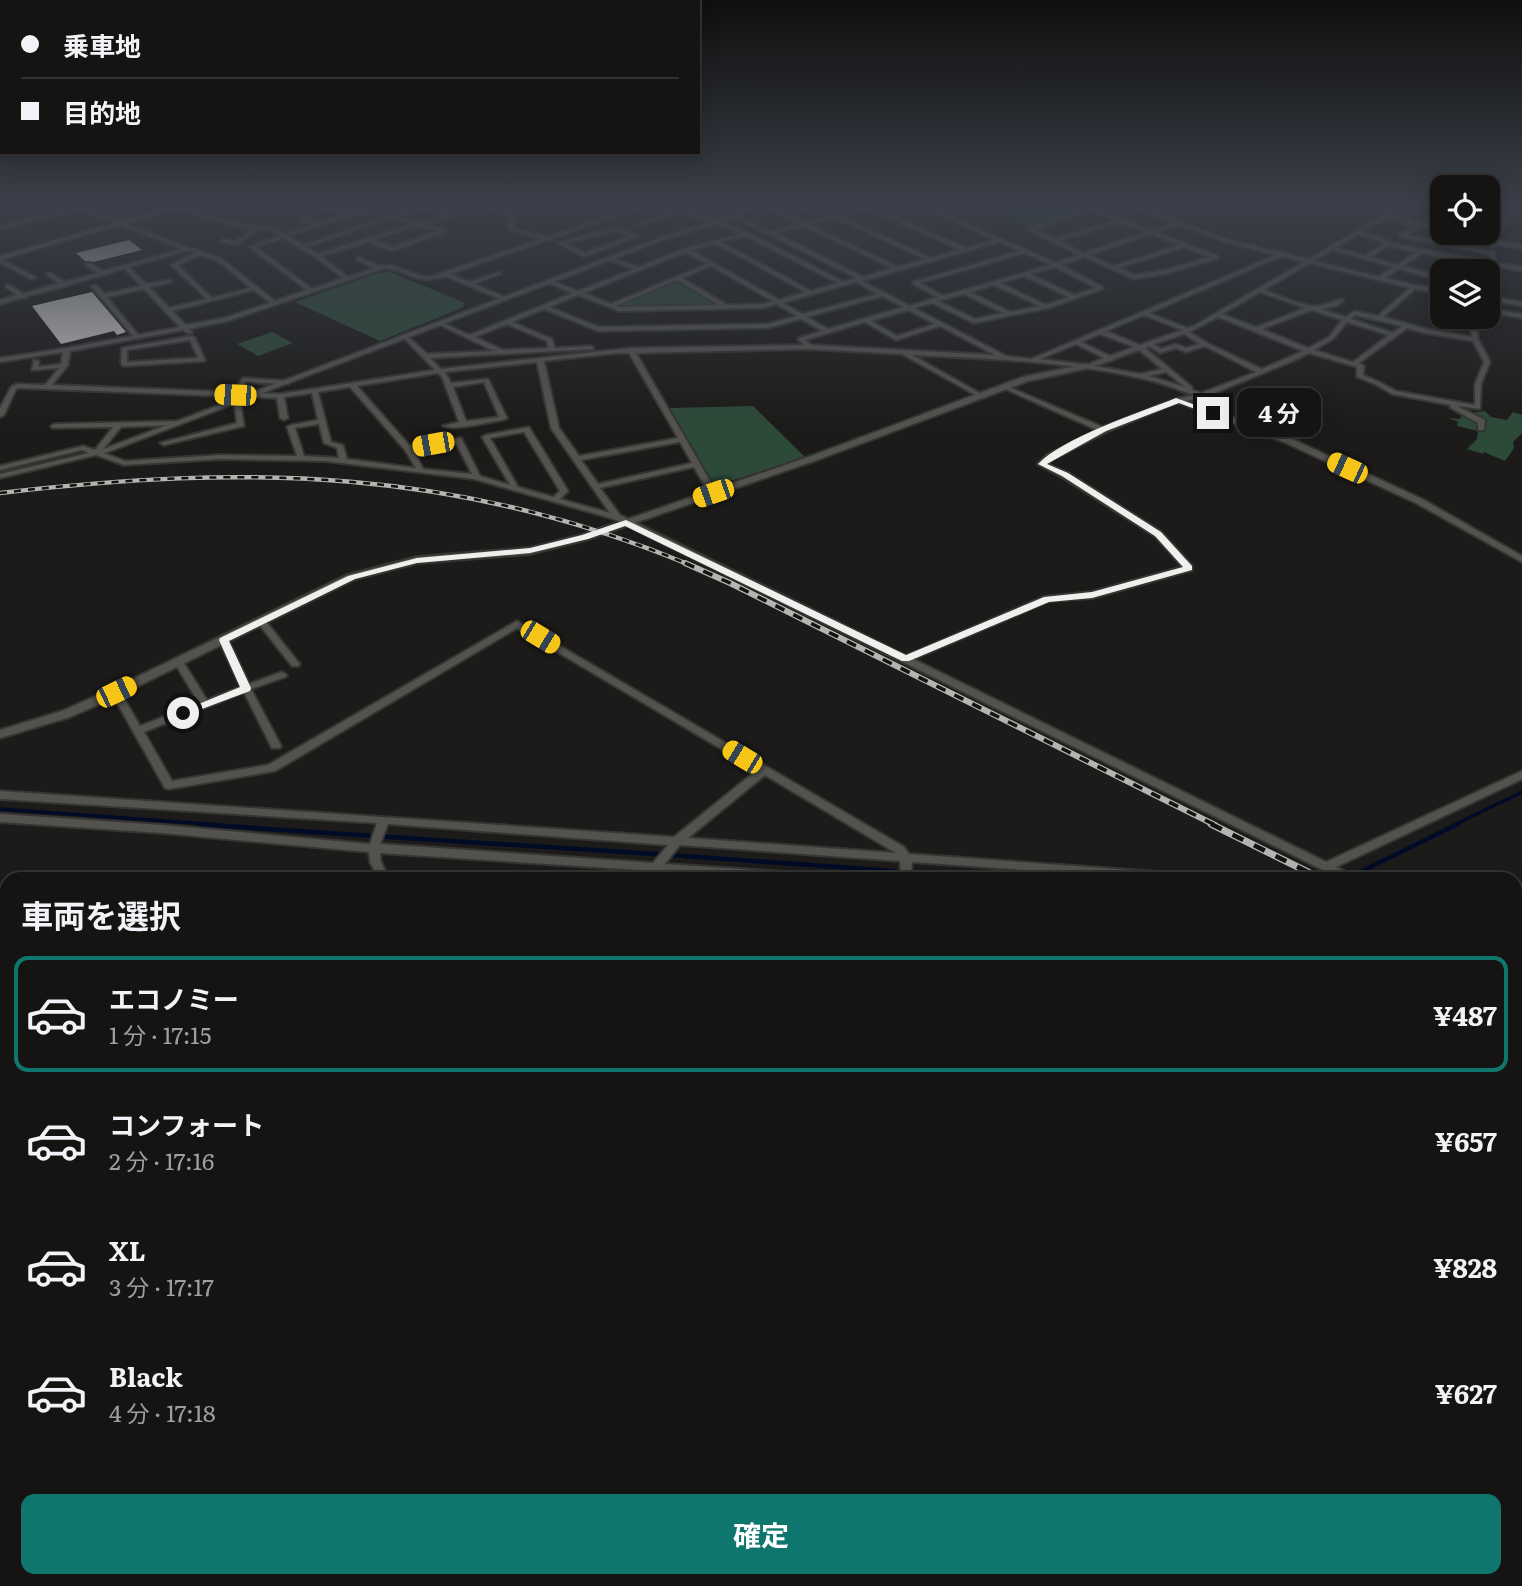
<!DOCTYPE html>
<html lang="ja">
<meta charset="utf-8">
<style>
body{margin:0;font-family:Literata,"Noto Sans JP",serif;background:#1e1d1c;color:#f1f3f6;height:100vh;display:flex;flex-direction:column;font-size:26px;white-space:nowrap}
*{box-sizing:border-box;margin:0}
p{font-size:23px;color:#9d9ea0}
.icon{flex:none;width:38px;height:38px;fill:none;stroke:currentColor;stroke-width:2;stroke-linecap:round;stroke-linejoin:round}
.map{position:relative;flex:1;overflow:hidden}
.details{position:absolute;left:0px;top:872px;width:1522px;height:716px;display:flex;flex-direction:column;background:#151413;border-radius:21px 21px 0 0;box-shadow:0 4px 18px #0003,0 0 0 2px #343333}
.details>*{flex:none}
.guide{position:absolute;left:0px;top:0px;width:700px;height:154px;box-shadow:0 4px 18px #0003,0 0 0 2px #343333;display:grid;align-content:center;height:154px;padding:0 21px;background:#151413}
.tools{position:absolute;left:1430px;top:175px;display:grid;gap:14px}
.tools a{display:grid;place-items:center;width:70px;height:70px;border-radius:14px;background:#151413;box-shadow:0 4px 18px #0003,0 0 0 2px #343333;font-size:35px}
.end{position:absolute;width:32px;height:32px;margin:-16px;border:9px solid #efefed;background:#111;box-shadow:0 0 0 4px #111}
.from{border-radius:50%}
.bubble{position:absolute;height:49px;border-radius:14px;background:#151413;box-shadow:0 4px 18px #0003,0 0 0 2px #343333;font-size:23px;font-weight:700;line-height:49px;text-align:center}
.car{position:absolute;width:21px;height:42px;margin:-21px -10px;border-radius:9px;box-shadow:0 0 5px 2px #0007;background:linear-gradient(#f5c518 24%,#345 0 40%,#f5c518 0 76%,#345 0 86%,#f5c518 0)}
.guide b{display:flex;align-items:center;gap:24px;height:66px;font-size:26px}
.guide b+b{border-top:2px solid #343333}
.guide i{width:18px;height:18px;background:#f1f3f6}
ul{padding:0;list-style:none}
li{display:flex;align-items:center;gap:21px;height:116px;margin:0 14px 10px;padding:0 7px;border:4px solid transparent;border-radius:14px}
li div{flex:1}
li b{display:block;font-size:26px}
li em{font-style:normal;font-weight:700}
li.active{border-color:#0f766e}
li>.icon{width:63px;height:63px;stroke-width:1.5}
h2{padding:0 21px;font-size:32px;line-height:84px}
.primary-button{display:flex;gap:14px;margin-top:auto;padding:14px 21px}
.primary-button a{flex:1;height:80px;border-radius:14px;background:#0f766e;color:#fff;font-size:28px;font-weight:700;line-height:80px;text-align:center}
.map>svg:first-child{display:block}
.green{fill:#2d4938}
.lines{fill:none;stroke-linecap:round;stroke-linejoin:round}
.stream-far1{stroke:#000b27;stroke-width:3.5}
.stream{stroke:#000b27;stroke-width:4.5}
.building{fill:#bfbebb}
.minor-casing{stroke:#353533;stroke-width:4}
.tertiary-casing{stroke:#353533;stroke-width:4}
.secondary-casing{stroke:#353533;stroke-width:4}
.minor{fill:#53524f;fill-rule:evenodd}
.tertiary{fill:#53524f;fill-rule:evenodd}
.secondary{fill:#6f5c4a;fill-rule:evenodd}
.rail-far2-casing{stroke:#b4b4b2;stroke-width:4.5}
.rail-far1-casing{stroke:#b4b4b2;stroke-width:6}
.rail-casing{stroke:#b4b4b2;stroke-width:7}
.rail-far2{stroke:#131210;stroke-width:2.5;stroke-dasharray:7;stroke-linecap:butt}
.rail-far1{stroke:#131210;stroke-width:3.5;stroke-dasharray:10;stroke-linecap:butt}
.rail{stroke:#131210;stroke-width:4.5;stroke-dasharray:12;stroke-linecap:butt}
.route{fill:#efefed}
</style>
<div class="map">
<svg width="1522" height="1586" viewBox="0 0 1522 1586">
<rect width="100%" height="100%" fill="#1c1b19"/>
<g class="green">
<polygon points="1005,203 1092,203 1028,225 1014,219 1025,216 1004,207"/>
<polygon points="390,272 465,303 462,308 380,341 295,302 378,273"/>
<polygon points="676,279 718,304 619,307 617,304"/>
<polygon points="272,332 293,343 258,356 237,344"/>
<polygon points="753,406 805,457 715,486 670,408"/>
<polygon points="1485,411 1491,417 1507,420 1513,412 1522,415 1522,433 1513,442 1514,448 1505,461 1484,452 1483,454 1467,449 1477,439 1478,431 1457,426 1458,422 1449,418 1460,419 1462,414"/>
</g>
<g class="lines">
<g class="stream-far1">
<polyline points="0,809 221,825"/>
<polyline points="1454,825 1522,792"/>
</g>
<g class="stream">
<path d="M198,824C432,841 667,853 902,872"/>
<polyline points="910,872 1012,878"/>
<polyline points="1348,878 1458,824"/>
</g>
</g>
<g class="building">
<polygon points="129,240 142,250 93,262 85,261 76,253"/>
<polygon points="92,292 126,332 117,335 114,331 61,344 32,306"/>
</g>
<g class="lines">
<g class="minor-casing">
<g id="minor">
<path d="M66,203H74L189,248V250L129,267L146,284L171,280V282L149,287L169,308L207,299L171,265L195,253L189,250L192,248L222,259L275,301L307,290L249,247L280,236L271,230L259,229L238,245L221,242L220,241L223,239L235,242L253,229L239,227L176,208L178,205L241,224L274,228L285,234L312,225L301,220L319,203H325L320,208H338L345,203H351L344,209C360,210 370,203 385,203L366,210L392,215L428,203H436L430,206L454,215L429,225L446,230V232L392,251L368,242L321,256L348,277L375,268L357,260V258L359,257L380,266L391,265L421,276L430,277L541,239L509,230L506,206L490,211L471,203H479L490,207L511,203L514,228L547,237L646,203H654L450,274L469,282L500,272V274L474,284L507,298V300H503L445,276C415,286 412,271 385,268L227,321L189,329L192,332L191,333H187L183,330L70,351L68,365L52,385L233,392L242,379L244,378L290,381L291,382L288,384L246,382L240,392L280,394L435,370L404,338L403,337L406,335L427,354L494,351L438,324L443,323L469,335L573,293L548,283V281H552L578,291L634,269L609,260V258L639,267L684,249L741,234L715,223L717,220L748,233L844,282L857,278L731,216L736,215L772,231L799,224L761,206L763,203L786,214L821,203H829L791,216L805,223L870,205L890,203L875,208L966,248L995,240L913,203H920L1056,263L1079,255L1028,230V228L1091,206L1152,230L1174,223L1124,203H1132L1229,240L1308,259L1311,258L1313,261L1379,277L1393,267L1327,248L1330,246L1364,256L1385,243L1354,233L1356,230L1390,241V243L1490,262L1489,254L1399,236V234L1416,226L1384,217L1387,215L1420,224L1435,216L1442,218V222L1436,220L1425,225L1442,229V233L1421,227L1407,235L1494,252L1496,263L1522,267V271L1497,267L1499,285L1496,287L1493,285L1491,266L1460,261L1445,271H1442V275L1435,279L1399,269L1385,278L1414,285L1442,289V293L1415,289L1383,317L1426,329L1472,337L1471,331L1464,324V322L1488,317V313L1493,309L1522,314V318L1494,313L1489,318L1470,324L1477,331L1478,339L1490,362L1481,384L1480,409L1457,406L1485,420L1484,430H1478V423L1451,408L1450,407L1451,405L1392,394L1375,384L1357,377V367L1309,353L1295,360L1210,395L1186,401L1292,439L1422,499L1522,556V562L1416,503L1286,443L1178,402L1106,432L1053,459L1047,464L1068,473L1161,532L1192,566V570L1092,598L1049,601L913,659L1326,862L1522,771V779L1336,867L1352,875L1354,878H1339L614,519L474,479L325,461L221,459L124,465L96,455L0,478V474L89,453L82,450L0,470V466L83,446L95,450L113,427L52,428L51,426L55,424L180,421V425H177L121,427L101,452L125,461L221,455L297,456L287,427L291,425L318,420L312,393L284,397L288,418L284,420L280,418L277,398L18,388L16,389L4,415L0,417V408L11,387L17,384L45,385L59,368L32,370L34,360L39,361L38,367L61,364L63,352L0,362V358L67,348L133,336L91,286L96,285L104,294L141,286L124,268L107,274L106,275H102L68,285L67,286L27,296L26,298H21L0,304V300L17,295L6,287V285H10L23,294L59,283L47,275V273H51L64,282L98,273L86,265V263H90L103,271L182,249L79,209L0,230V226L75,207ZM425,208L446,215L423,224L398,217ZM870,209L960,250L931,258L841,216ZM1091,210L1115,220L1054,239L1035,229ZM316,211L350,212L318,223L308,219ZM359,213L375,214L387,217L303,245L288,236ZM392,218L413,224L318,254L306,247ZM836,218L925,259L898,267L809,225ZM1120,222L1146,232L1084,253L1059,241ZM1179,225L1225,242L1276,255L1031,359L1006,356L914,308L932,303L974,323L1048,308L1103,289V287L1061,265L1084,257L1134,279L1166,274L1218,258V256L1156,232ZM418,226L438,231L392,247L373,240ZM803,226L892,268L863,277L776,233ZM1151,234L1179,245L1114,266L1089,255ZM745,236L838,283L811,291L721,242ZM283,238L315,257L343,278L312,289L256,247ZM1000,242L1020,251L913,282V284L938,297L910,306L862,281ZM716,244L806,292L779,300L691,250ZM1387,246L1417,252L1397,265L1370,257ZM1184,247L1210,257L1165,270L1135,275L1119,268ZM686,252L707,264L611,304L584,293ZM1025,253L1051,265L943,296L920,283ZM1423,253L1454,260L1434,275L1403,266ZM200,255L218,261L251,288L212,298L178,265ZM1282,256L1304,262L1194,326L1187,328L1149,313ZM1310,263L1410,288L1378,316L1354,311L1346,317L1320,309L1336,306L1343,301V299C1334,300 1326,306 1315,306C1301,306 1278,295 1264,290ZM711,266L773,301L763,304L727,305L682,278ZM1055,267L1096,288L1074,295L1030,274ZM1024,276L1069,297L1046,305L1000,283ZM677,280L719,305L620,307L616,306ZM856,282L878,294L803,314L782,303ZM994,285L1040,306L1010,312L970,292ZM144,289L180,327L138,335L107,297ZM254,290L270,303L224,318L186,325L172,311ZM1260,292L1306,308L1256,327L1222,314ZM964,294L1003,313L975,319L938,301ZM578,295L619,311L763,308L776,304L797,316L768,324L599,327L549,307ZM882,296L904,307L828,329L807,317ZM544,309L598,331L768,328L801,319L822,331L799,338L798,339L804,345L631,348L441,369L430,358L593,349V347L591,346L555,348L552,339L512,322ZM908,310L935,324L897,336L871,321ZM1312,310L1342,320L1329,337L1308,348L1262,329ZM1144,315L1182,330L1140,345L1106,331ZM1355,315L1402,326L1393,333L1351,319ZM1218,317L1303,351L1262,369L1207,343L1189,332ZM865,322L896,340L940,326L995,355L811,345L805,340ZM1347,322L1389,335L1353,362L1314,350L1333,339ZM507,324L547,341L548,348L503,350L475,337ZM1407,328L1425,333L1473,341L1484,362L1475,384V405L1396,391L1379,382L1363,375L1364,366L1359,363ZM1100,334L1134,347L1110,356L1081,342ZM1184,334L1200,344L1186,348L1176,344L1161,349L1154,344ZM1076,344L1104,358L1091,363L1090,365L1040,359ZM1149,346L1160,353L1176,348L1186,352L1205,346L1256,372L1201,393L1192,390V387L1145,348ZM809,349L902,354L981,398L984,396L983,395L912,355C990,359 1071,361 1148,380C1163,383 1178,390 1194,395L1176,399L1103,427L1006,386L1001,387L1097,430L1047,455L1038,464L1062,477L1155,536L1183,567L1092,592L1044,597L906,656L620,515L600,488L694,467L710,495H713L717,493L636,353ZM1139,350L1162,369L1141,374L1094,366L1113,360L1114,359ZM617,353H629L678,438L579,456L559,428L544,361ZM537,362L551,428L610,513L560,499L568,491L529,427L486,435L482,437L510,485L480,476L461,438L410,446L357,386L438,373L442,377L459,422L443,426C457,431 488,422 503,420L507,418L488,379L451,383L445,372ZM1166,372L1185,387L1149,376ZM484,382L499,417L466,421L453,387ZM350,387L405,450L416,468L347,459L343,445L331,442L318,392ZM319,424L324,443L337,448L339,458L304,456L295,428ZM524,432L560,491L553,497L518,487L490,438ZM680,442L692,463L598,484L581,460ZM456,443L472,474L423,469L413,450Z"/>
<path d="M1488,203L1513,208C1510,220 1501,228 1497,241L1522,245V249L1496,244L1493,248L1490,246L1491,243L1448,234L1447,233H1457L1492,240L1495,231L1488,229V227L1498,228L1501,222L1488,219V217L1504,219L1508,210L1488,206Z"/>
<polygon points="679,208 681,211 640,226 635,225"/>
<path d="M616,227L639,236L584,257L558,243ZM616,231L631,236L584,253L566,243Z"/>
<polygon points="0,259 35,277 36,278 31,279 0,263"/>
<polygon points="1488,296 1522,302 1522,306 1488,300"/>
<path d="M192,336L195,338L205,360L204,361L124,366L121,364L122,348ZM190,340L198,358L127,362V350Z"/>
<polygon points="237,399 240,401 244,426 164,445 160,443 237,423 234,401"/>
<polygon points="261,618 264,619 298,662 300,664 298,666 292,666 258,623 257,621"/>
<path d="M517,621L904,847L909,854L1188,874L1192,875L1194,878H1136L912,862L911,878H901L900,861L680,845L665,864L815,874L819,875L821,878H760L658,872L643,878H628L629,875L639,870L380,853L381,862L389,878H378L370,862L369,852L162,833L0,822V814L162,825L370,844L377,823L0,799V791L674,837L757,770L517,628L275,771L169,789L165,788L111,692L113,690H119L140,726L199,703L174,662L176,660H182L207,700L241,687L219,640L224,637L227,638L249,684L282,672L287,675L285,677L251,689L281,746L280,748H272L244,692L144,732L172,781L268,765ZM765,775L896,853L688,838ZM388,824L668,845L653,863L380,844Z"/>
<polygon points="0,939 7,943 7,956 0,959"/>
<polygon points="1516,959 1522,962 1522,973 1516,970"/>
<polygon points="1516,996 1522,998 1522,1010 1516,1007"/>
<polygon points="0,1138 7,1142 7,1157 0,1153"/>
<polygon points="1516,1420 1522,1422 1522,1441 1516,1438"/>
<polygon points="7,1441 7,1458 0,1461 0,1444"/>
<polygon points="1522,1529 1522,1556 1516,1559 1516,1533"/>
<polygon points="174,1580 192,1580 191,1586 173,1586"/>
<polygon points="420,1580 442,1580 439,1586 417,1586"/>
<polygon points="528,1580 546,1580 548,1586 530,1586"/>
<polygon points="711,1580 732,1580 729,1586 708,1586"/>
<polygon points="1489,1580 1507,1580 1504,1586 1486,1586"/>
</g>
</g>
<g class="tertiary-casing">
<g id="tertiary">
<polygon points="653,203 662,203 716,220 762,203 770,203 719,223 663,240 100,455 93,453 659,238 710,222"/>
<polygon points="1404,203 1411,203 1313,261 1308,260"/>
<polygon points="1086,364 1089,364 1089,368 1028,381 817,460 588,539 530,554 417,563 355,579 120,695 70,717 0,738 0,730 62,711 112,689 347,575 417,557 530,548 582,535 811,456 1023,377"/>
</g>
</g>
<g class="secondary-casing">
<polygon id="secondary" points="184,203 194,203 0,260 0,256"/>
</g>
<use href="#minor" class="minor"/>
<use href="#tertiary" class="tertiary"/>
<use href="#secondary" class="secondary"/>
<g class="rail-far2-casing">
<path id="rail-far2" d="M0,493C247,464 457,468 690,565"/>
</g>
<g class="rail-far1-casing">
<polyline id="rail-far1" points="685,563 730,583 1215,825"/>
</g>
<g class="rail-casing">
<g id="rail">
<polyline points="1211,824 1320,878"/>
<polyline points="1516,977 1522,980"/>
</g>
</g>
<use href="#rail-far2" class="rail-far2"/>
<use href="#rail-far1" class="rail-far1"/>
<use href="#rail" class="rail"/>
</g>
<linearGradient id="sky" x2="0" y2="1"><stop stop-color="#0f0f0e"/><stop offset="0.48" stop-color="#3a3f49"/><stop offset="1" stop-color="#3a3f49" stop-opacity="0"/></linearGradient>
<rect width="1522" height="425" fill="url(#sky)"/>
<path class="route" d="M1176,398L1217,413L1211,415L1179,403L1106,431L1047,464L1068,473L1161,532L1192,566V570L1092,598L1049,602L909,661H902L625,526L588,539L530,553L417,563L355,579L229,641L251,688L250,691L186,715L177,713L240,687L219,640L220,638L348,576L417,558L530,548L582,535L626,520L906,655L1044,597L1092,592L1183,567L1155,536L1062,476L1038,464C1064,437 1139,413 1176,398Z"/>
</svg>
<div class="tools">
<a><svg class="icon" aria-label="locate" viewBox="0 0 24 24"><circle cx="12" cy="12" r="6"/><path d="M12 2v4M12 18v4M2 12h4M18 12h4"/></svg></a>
<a><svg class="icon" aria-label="layers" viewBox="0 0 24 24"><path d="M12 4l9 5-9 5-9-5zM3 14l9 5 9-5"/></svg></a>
</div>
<i class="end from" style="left:183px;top:713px"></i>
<i class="end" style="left:1213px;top:413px"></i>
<div class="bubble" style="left:1237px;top:388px;width:84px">4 分</div>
<i class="car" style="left:235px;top:395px;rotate:272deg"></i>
<i class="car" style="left:433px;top:444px;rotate:260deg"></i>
<i class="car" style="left:1347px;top:468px;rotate:295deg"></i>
<i class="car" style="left:713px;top:493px;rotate:251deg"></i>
<i class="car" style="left:540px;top:637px;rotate:121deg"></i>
<i class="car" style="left:116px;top:692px;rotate:64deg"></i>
<i class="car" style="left:742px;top:757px;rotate:301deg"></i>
<div class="guide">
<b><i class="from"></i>乗車地</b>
<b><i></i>目的地</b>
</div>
<section class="details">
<h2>車両を選択</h2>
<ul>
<li class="active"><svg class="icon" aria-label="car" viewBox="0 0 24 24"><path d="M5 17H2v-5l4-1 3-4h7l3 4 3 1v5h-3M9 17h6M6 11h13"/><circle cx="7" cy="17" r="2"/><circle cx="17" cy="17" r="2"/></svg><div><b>エコノミー</b><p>1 分 · 17:15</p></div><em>¥487</em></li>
<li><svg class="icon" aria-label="car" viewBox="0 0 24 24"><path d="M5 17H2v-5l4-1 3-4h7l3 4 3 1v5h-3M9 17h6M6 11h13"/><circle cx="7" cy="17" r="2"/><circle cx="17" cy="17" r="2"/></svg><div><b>コンフォート</b><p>2 分 · 17:16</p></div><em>¥657</em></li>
<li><svg class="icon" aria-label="car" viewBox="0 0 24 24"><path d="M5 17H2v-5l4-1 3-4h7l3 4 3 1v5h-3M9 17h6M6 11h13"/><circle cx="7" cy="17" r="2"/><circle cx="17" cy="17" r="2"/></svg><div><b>XL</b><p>3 分 · 17:17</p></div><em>¥828</em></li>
<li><svg class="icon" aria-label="car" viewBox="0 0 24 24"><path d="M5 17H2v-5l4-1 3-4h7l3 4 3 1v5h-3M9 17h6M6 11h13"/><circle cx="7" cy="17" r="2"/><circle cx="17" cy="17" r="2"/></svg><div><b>Black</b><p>4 分 · 17:18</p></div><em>¥627</em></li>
</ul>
<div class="primary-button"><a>確定</a></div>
</section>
</div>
